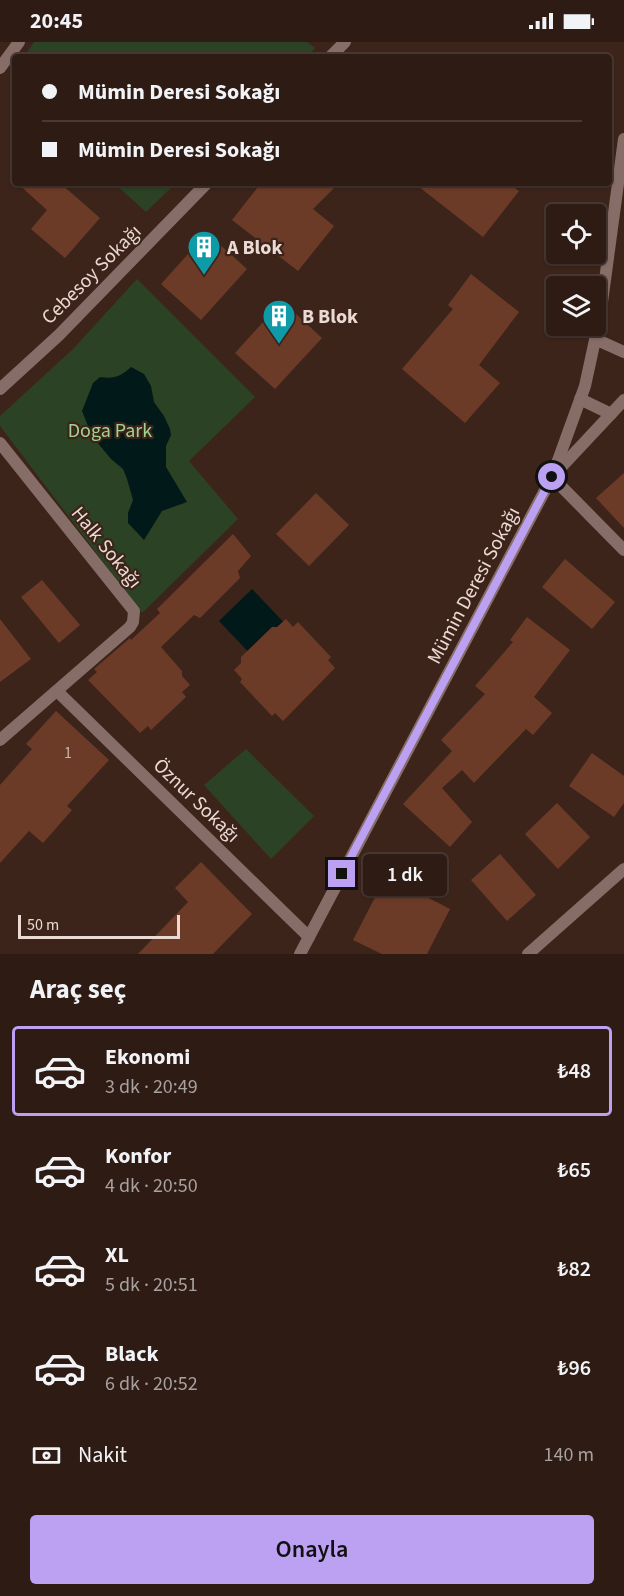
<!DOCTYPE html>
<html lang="tr">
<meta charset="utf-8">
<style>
body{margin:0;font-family:"Source Sans 3",sans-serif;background:#35241d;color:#f1f3f6;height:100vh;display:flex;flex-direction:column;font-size:22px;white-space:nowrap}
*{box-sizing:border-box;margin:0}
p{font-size:20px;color:#a7a1a0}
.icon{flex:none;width:33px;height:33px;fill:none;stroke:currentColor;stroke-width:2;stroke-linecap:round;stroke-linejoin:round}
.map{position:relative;height:912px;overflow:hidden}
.details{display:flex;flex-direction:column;background:#2d1b14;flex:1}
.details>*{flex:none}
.hud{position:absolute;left:12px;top:12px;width:600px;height:132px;border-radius:6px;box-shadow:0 2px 4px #0004,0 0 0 2px #483934;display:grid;align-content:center;height:132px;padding:0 30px;background:#2d1b14}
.tools{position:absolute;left:546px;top:162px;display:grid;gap:12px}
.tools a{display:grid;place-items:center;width:60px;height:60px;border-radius:6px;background:#2d1b14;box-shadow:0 2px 4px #0004,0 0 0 2px #483934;font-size:30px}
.scale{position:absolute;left:18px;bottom:15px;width:162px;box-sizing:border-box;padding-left:6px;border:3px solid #ebdad4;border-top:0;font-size:16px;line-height:21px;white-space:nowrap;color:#ebdad4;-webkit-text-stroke:4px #3c241a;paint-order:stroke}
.end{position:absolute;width:27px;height:27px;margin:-14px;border:8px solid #bca0f2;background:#111;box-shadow:0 0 0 3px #111}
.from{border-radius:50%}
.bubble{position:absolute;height:42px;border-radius:6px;background:#2d1b14;box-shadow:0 2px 4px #0004,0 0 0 2px #483934;font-size:20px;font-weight:600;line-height:42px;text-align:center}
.hud b{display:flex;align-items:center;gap:21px;height:57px;font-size:22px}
.hud b+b{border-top:2px solid #483934}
.hud i{width:15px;height:15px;background:#f1f3f6}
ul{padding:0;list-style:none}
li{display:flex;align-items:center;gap:18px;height:90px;margin:0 12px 9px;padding:0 18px;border:3px solid transparent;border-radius:6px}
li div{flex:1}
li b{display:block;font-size:22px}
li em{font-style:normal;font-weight:600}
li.on{border-color:#bca0f2}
li>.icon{width:54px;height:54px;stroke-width:1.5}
h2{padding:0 30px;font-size:27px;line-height:72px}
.pay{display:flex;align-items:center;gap:15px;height:66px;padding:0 30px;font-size:22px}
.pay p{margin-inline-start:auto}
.button{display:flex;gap:12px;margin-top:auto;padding:12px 30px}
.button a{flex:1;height:69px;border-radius:6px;background:#bca0f2;color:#111;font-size:24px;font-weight:600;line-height:69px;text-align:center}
.status{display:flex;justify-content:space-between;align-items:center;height:42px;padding:0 30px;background:#2d1b14;direction:ltr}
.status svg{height:16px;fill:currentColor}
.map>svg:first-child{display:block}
.green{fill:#2b4225}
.water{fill:#021919}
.building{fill:#6c3b27}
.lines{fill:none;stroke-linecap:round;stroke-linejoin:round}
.minor{stroke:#876d67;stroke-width:12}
.tertiary{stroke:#876d67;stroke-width:12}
.route{stroke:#bca0f2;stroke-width:8}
.labels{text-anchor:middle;stroke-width:4.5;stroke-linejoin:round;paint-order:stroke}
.number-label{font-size:16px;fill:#cbb2a9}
.poi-label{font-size:20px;font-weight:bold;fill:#ebdad4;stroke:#3c241a;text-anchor:start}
.street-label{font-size:20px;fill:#ebdad4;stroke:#3c241a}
.park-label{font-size:20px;fill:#a0d492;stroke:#3c241a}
</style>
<div class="status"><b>20:45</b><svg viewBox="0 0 49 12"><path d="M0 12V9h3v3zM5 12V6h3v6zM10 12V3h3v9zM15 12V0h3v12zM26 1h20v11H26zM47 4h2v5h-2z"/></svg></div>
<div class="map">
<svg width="624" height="912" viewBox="0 0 624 912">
<rect width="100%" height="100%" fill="#3c241a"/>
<g class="green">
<polygon points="34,0 307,0 315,6 307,15 24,15"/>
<polygon points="114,141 176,141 146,170"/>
<polygon points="137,237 255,355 189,419 238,477 142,571 0,384 0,374 73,307"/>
<polygon points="246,707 314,774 271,817 204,743"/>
</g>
<g class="water">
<path d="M131,325L144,332L151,344L154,360L164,374L170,387L171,393L166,404V425L187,460L162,469L144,498L128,481V471L133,458L127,437L123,427L111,417L92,394L82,369L93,341L100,335C114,337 120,335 131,325Z"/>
<polygon points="252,547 292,589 258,620 219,579"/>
</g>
<g class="building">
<polygon points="17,141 60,141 100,176 65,216 31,187 47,168"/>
<polygon points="261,141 339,141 313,167 334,184 298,229 232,178"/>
<polygon points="414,141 508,141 519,149 483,195"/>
<polygon points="207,191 247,227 201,278 161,242"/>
<polygon points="471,232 519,270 479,323 500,341 465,381 402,327 453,267 448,263"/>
<polygon points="282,259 322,296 275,347 235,311"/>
<polygon points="624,431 624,486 596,456"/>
<polygon points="316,451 349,483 309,524 276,492"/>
<polygon points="233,492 251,514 238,529 240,536 200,576 194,573 161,605 182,629 182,634 190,643 182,650 186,655 151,688 148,684 140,691 88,638 97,630 94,627 130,596 131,598 160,571 157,567"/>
<polygon points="565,517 615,560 592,587 542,545"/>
<polygon points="42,538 80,583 59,601 21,555"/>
<polygon points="527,575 570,608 534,655 552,671 533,693 526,687 474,741 462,728 442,746 472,780 450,805 403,762 452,709 441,698 485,652 475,644 513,600 510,598"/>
<polygon points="0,577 31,617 0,640"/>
<polygon points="286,577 293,585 298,580 331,615 328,618 335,626 283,679 275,671 272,674 240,640 242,637 234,628 241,621 241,615 272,585 277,585"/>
<polygon points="56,669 109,718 67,764 72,768 43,801 29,789 0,821 0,743 32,707 26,702"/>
<polygon points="592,711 624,734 624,761 614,775 569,744"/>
<polygon points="557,761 590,795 558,827 525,792"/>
<polygon points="500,812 536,853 507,879 471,838"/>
<polygon points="201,820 252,872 213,912 138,912 188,860 175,846"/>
<polygon points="386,834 450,867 427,912 382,912 353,898"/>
</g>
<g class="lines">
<g class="minor">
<polyline points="330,15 345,0"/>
<polyline points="0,26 19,0"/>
<polyline points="0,347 59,293 207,141"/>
<polyline points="624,358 552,435 624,508"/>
<polyline points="0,401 134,569 133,580 130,585 0,698"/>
<polyline points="57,649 309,895"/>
<polyline points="528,912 624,827"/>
</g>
<g class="tertiary">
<polyline points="595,297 624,310"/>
<polyline points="580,357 611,372"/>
<polyline points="300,912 552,435 585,344 600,275 624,97"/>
</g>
</g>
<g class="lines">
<polyline class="route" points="342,832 552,435"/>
</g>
<defs>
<g id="building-pin" transform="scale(1.725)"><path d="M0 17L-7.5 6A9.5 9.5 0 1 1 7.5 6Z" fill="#0f9aa8" stroke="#3c241a"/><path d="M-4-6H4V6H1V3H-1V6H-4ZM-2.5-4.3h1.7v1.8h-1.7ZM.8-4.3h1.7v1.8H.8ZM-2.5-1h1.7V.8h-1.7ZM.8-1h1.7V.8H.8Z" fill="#fff"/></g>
</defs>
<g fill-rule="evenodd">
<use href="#building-pin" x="204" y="205"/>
<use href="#building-pin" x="279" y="274"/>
</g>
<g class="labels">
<g class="number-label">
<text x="68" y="716">1</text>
</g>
<g class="poi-label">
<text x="227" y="212">A Blok</text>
<text x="302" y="281">B Blok</text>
</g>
<g class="street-label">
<text transform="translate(91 232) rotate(-45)" y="7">Cebesoy Sokağı</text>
<text transform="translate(107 505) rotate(51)" y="7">Halk Sokağı</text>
<text transform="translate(473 543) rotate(-62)" y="7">Mümin Deresi Sokağı</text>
<text transform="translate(197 758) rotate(44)" y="7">Öznur Sokağı</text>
</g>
<g class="park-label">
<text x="110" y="395">Doga Park</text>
</g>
</g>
</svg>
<div class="tools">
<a><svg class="icon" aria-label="locate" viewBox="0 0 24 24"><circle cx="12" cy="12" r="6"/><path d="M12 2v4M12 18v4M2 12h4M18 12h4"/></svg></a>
<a><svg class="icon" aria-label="layers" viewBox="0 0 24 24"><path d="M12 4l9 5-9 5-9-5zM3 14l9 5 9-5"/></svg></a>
</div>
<div class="scale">50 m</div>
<i class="end from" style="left:552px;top:435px"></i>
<i class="end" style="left:342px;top:832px"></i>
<div class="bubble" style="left:363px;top:812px;width:84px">1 dk</div>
<div class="hud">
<b><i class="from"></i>Mümin Deresi Sokağı</b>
<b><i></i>Mümin Deresi Sokağı</b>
</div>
</div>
<section class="details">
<h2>Araç seç</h2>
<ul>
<li class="on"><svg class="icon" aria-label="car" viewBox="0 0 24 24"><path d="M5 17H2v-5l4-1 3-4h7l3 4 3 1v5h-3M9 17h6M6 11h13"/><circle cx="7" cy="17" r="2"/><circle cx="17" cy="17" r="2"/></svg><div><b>Ekonomi</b><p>3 dk · 20:49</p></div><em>₺48</em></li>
<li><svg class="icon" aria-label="car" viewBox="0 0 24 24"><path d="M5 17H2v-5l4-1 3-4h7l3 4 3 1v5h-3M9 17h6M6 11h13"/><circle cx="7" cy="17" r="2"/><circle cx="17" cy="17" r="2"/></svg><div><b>Konfor</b><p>4 dk · 20:50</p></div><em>₺65</em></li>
<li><svg class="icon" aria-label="car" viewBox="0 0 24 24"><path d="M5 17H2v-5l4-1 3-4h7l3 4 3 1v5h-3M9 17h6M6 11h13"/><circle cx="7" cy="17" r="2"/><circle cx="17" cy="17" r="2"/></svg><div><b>XL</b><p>5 dk · 20:51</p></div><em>₺82</em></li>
<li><svg class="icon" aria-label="car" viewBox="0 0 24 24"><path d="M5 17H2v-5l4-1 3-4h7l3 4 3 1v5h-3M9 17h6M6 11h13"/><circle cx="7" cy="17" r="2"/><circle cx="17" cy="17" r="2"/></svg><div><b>Black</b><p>6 dk · 20:52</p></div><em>₺96</em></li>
</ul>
<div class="pay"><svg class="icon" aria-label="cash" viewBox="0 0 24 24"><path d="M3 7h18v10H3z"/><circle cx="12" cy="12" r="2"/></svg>Nakit<p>140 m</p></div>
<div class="button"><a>Onayla</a></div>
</section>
